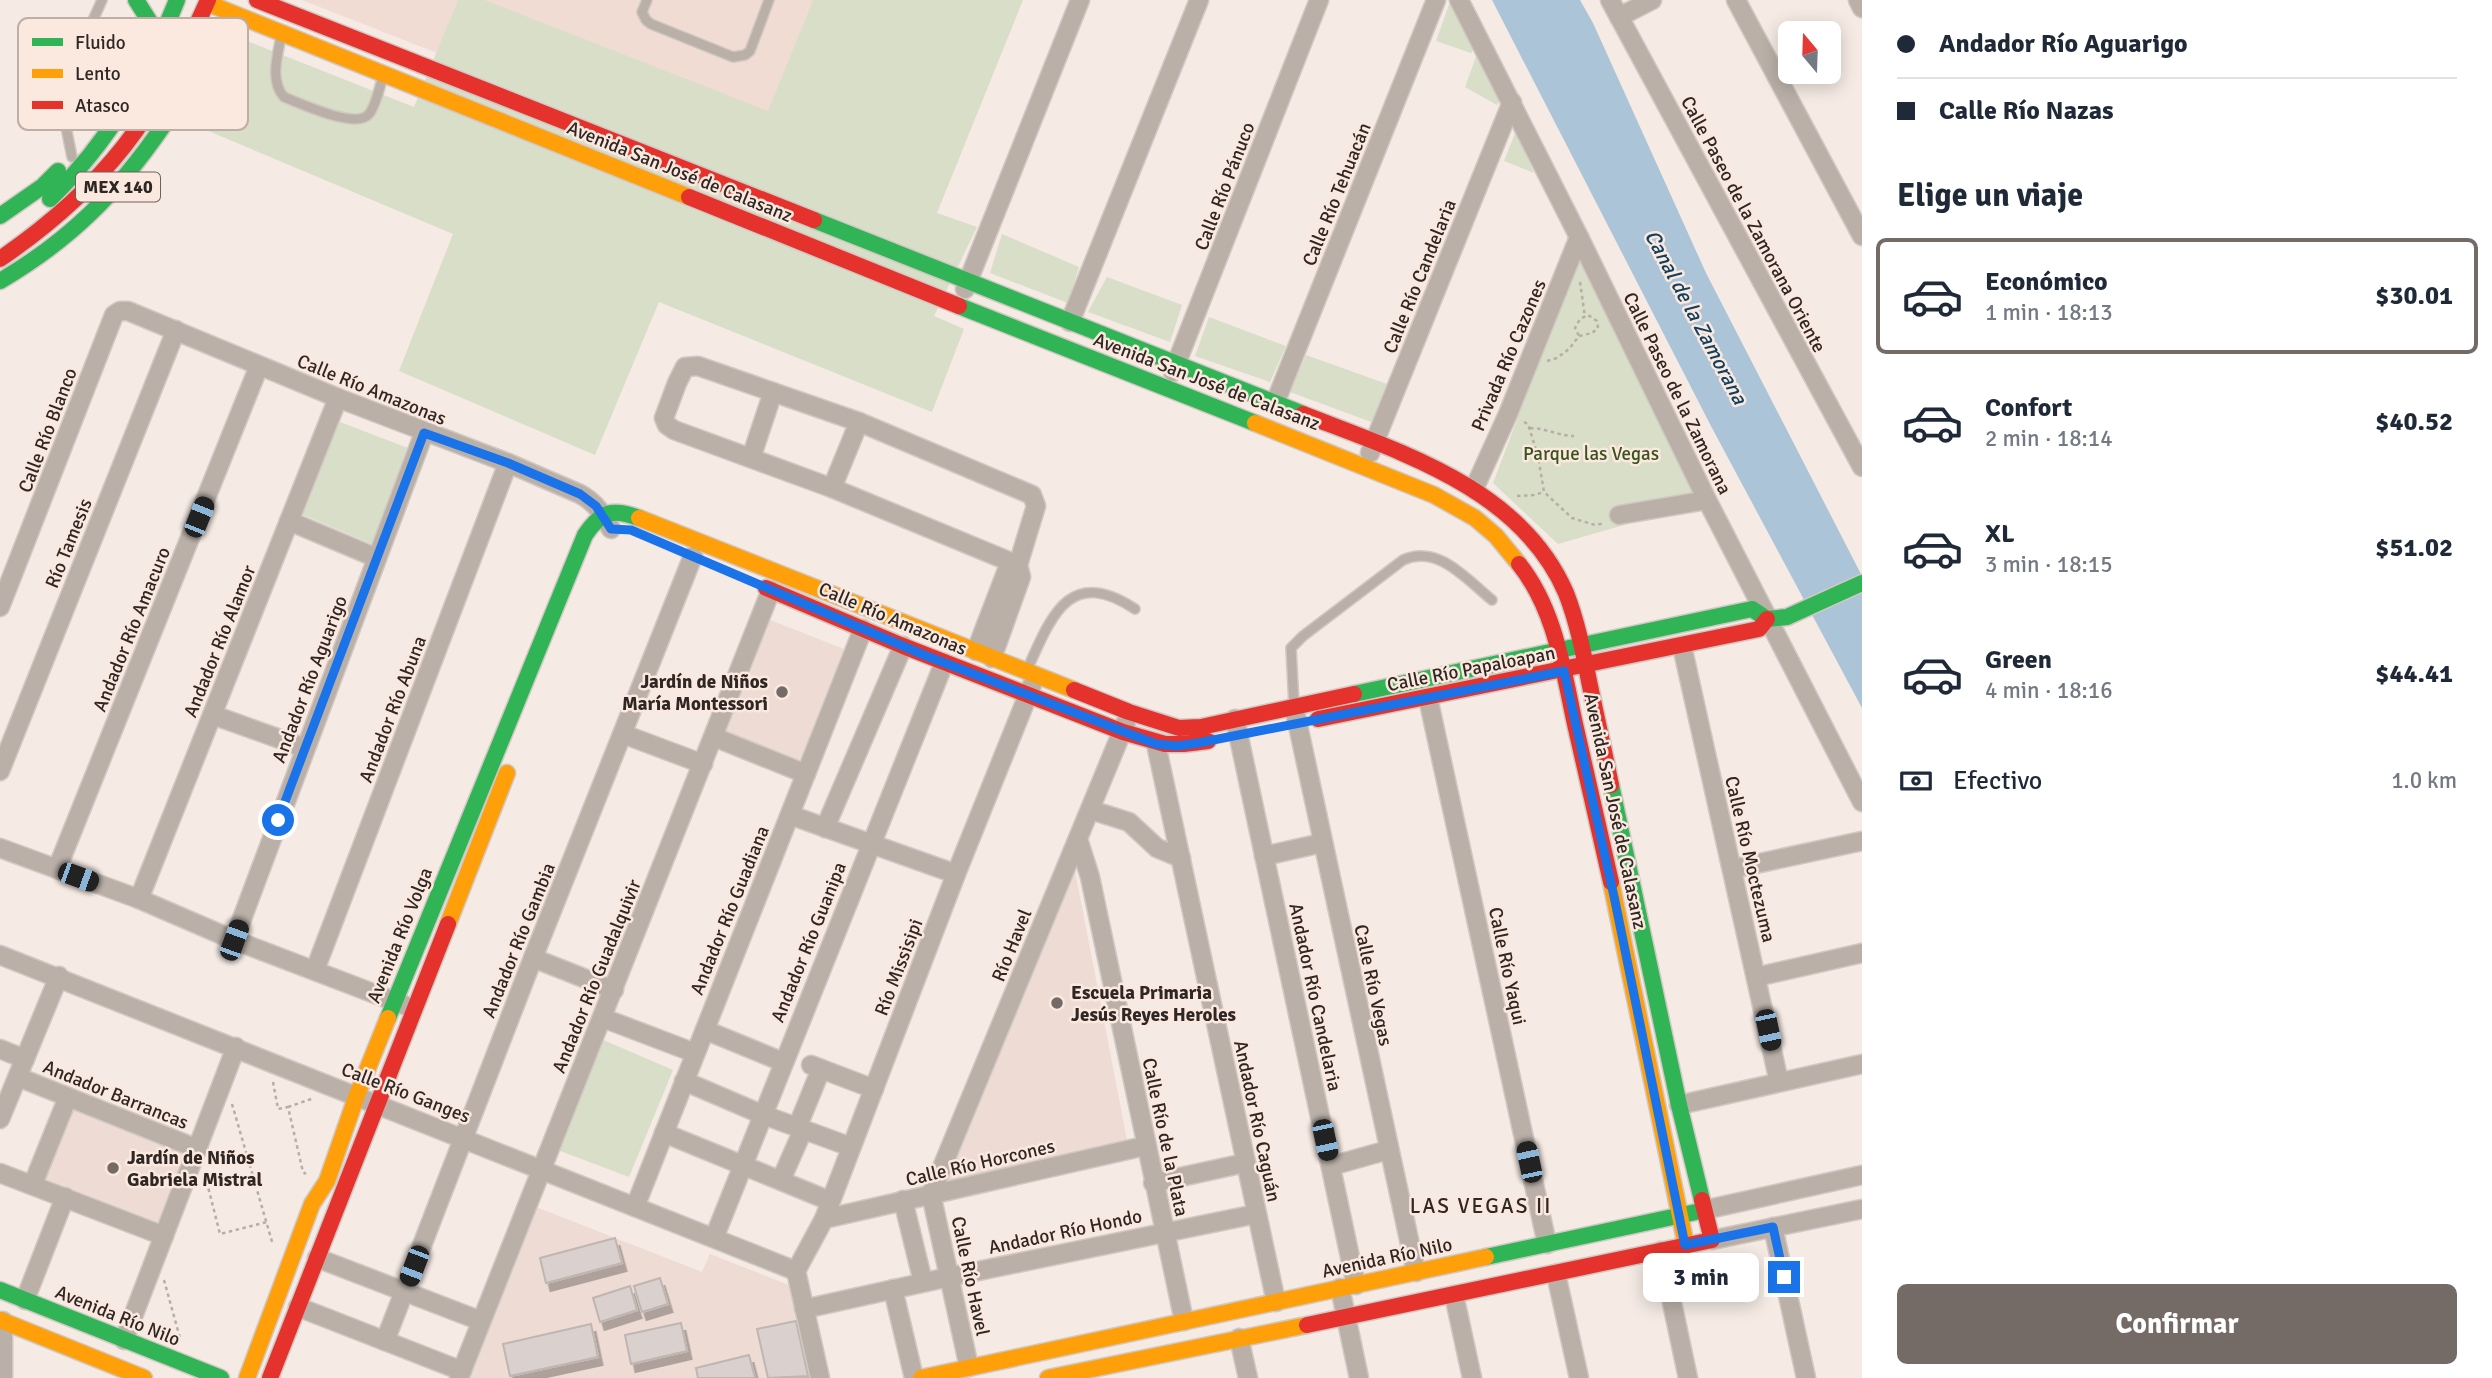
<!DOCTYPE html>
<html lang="es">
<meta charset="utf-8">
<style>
body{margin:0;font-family:Signika,sans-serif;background:#f2f2f3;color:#1f2937;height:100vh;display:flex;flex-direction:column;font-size:26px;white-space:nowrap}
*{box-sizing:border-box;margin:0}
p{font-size:23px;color:#747a83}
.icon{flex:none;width:38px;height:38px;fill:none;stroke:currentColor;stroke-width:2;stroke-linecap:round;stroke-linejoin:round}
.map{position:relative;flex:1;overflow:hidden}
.panel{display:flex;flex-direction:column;background:#fff;width:630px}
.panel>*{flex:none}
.banner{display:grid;align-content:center;height:154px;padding:0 35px;background:#fff}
.needle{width:46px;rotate:341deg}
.buttons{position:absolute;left:1778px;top:21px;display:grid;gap:14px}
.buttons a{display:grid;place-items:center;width:63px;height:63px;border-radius:10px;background:#fff;box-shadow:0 4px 18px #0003;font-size:35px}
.end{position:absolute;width:32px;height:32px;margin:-16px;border:9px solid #1a73e8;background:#fff;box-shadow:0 0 0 4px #fff}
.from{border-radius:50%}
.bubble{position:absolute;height:49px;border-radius:10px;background:#fff;box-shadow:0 4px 18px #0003;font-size:23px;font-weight:700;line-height:49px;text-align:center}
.car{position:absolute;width:21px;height:42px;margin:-21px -10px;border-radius:9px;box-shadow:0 0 5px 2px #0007;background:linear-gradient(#222 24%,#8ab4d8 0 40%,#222 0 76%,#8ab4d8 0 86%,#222 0)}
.banner b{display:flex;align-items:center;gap:24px;height:66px;font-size:26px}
.banner b+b{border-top:2px solid #e0e1e3}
.banner i{width:18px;height:18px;background:#1f2937}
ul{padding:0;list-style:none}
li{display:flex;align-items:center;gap:21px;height:116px;margin:0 14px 10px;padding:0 21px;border:4px solid transparent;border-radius:10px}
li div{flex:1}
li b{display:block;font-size:26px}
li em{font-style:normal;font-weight:700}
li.current{border-color:#746b67}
li>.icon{width:63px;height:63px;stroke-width:1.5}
h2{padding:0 35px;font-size:32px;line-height:84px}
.pay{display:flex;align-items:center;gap:18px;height:77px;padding:0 35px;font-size:26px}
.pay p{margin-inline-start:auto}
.cta{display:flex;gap:14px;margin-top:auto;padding:14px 35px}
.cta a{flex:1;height:80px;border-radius:10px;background:#746b67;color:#fff;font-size:28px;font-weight:700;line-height:80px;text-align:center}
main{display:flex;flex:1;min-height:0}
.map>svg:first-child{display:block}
.built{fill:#f0dcd3}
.education{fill:#eddbd4}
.green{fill:#d8dec8}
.water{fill:#acc4d7}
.building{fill:#dad0cd;stroke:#bfb6b2;stroke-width:2;filter:url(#shadow)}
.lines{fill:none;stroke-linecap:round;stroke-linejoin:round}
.lane-casing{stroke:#d0c8c3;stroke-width:12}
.street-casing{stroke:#d0c8c3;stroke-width:21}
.fast-casing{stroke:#d0c8c3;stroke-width:19}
.slow-casing{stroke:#d0c8c3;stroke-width:19}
.jam-casing{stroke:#d0c8c3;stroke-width:19}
.path{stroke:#b7aea8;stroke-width:2.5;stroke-dasharray:3.5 3.5;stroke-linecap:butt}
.lane{stroke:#bab0a8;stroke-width:9}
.street{stroke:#bab0a8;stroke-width:18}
.fast{stroke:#30b455;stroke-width:16}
.slow{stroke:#ff9f0a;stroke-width:16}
.jam{stroke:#e5322d;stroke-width:16}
.route{stroke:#1a73e8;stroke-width:9}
.poi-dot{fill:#746b67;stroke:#fbe8de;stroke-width:2.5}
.labels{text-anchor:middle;stroke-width:5;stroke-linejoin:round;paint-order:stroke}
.shield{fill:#fbe8de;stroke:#6c615c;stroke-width:2}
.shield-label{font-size:18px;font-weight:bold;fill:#2e2724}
.street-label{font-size:19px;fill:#2e2724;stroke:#fbe8de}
.park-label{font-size:19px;fill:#37531b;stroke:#fbe8de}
.poi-label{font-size:19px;font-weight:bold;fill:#2e2724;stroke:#fbe8de;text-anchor:start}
.water-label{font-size:21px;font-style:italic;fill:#10405d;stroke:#fbe8de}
.neighbourhood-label{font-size:21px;letter-spacing:2px;fill:#2e2724;stroke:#fbe8de}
.key{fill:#fbe8de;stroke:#beaea6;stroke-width:2}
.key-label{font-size:19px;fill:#2e2724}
</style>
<main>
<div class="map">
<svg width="1862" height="1378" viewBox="0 0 1862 1378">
<defs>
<filter id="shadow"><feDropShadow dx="4.5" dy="8" stdDeviation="0" flood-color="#0004"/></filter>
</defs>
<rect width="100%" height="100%" fill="#f5eae4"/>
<g class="built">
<polygon points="302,0 458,0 437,53"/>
<polygon points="485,0 813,0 768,112"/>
</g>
<g class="education">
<polygon points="765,618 844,649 798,766 719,736"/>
<polygon points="1073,861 1128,1145 938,1185"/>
<polygon points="68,1105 189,1153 158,1230 37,1183"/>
<polygon points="536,1207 702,1272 710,1254 794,1287 814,1378 468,1378"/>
</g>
<g class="green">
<polygon points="458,0 485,0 768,111 813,0 1023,0 937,213 977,227 934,316 964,329 932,412 659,302 595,455 399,371 453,234 187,122 208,45 220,34 237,37 414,107"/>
<polygon points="1450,2 1475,48 1471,53 1436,41"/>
<polygon points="1477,54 1501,98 1497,105 1465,87"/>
<polygon points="1516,131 1534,173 1504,161"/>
<polygon points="1002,234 1079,267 1068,303 990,273"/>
<polygon points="1579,257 1704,502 1558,544 1493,483"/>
<polygon points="1107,277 1182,305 1170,342 1088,312"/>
<polygon points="1209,317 1286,346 1270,382 1195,356"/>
<polygon points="1306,355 1387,384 1374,423 1290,392"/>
<polygon points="340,422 408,448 372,544 299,513"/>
<polygon points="601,1039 673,1070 629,1177 555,1149"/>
</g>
<polygon class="water" points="1492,0 1580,0 1593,23 1706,273 1862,576 1862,708 1712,428"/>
<g class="building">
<polygon points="615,1238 622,1263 546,1283 540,1258"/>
<polygon points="660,1278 668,1304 642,1312 634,1286"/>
<polygon points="630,1286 637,1310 600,1322 593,1298"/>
<polygon points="796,1321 808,1376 768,1378 757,1329"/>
<polygon points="681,1323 687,1351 631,1364 625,1335"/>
<polygon points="591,1324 598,1357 510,1376 503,1344"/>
<polygon points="749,1355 755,1378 698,1378 696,1368"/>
</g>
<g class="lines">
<g class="lane-casing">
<g id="lane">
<polyline points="647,0 642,12 646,20 651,24 733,57 745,55 750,51 769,0"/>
<path d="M281,37C277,57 270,81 284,97C300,103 356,130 369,114C376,106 379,88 383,77"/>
<polyline points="72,157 61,102 63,87 102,0"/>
<path d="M1027,670C1051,617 1069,565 1135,609"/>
<path d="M1294,705L1291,648L1303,636L1403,560C1438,544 1466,579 1492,600"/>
</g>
</g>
<g class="street-casing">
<g id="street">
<polyline points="1459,0 1579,237 1707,500 1862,802"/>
<polyline points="1610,0 1862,467"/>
<polyline points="1736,0 1862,236"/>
<polyline points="1858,0 1862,8"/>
<polyline points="1619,17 1652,0"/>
<polyline points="965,289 1080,0"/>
<polyline points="1070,322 1199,0"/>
<polyline points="1173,372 1319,0"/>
<polyline points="1275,403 1436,0"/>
<polyline points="1370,453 1512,102"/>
<polyline points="751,458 773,392"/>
<polyline points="832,488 859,422"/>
<polyline points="1474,489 1508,414 1579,237"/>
<polyline points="1619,515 1707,500"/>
<polyline points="289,521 377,558"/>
<path d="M0,607L114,315L120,311H128L338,398L508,463L580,494C595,502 603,514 611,529"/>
<polyline points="1682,646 1779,1082"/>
<polyline points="976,651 1007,570 1018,565"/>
<polyline points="992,658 1021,577 1018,565 1036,506 1032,495 859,422 698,366 685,367 677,383 664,418 667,425 674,430 832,488 1018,565"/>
<polyline points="1428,698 1547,1244"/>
<polyline points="1294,707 1416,1272"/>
<polyline points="213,715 305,748"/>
<polyline points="1235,719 1356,1285"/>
<polyline points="623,734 703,764"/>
<polyline points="714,737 806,774"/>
<polyline points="1156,744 1276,1302"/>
<polyline points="0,771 176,330"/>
<polyline points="1091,810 1129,822 1157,848 1181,858"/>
<polyline points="790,815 956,874"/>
<polyline points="825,828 903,646"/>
<polyline points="1078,839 1090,877 1184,1321"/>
<polyline points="0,848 139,899 234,940 404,1005"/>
<polyline points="1264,856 1322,843"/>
<polyline points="57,869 259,366"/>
<polyline points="1732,869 1862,841"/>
<polyline points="139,899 338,398"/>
<polyline points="234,940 424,433"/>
<polyline points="0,955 796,1271"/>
<polyline points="533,958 614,990"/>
<polyline points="315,970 508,463"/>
<polyline points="1756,977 1862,953"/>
<polyline points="603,1018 695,1053"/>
<polyline points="705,1030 783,1062"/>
<polyline points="0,1049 25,1059"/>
<polyline points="811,1065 874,1089"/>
<polyline points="18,1077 198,1149"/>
<polyline points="684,1081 761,1114 851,1147"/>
<polyline points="1679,1105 1862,1064"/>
<polyline points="0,1119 59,976"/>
<polyline points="797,1128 821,1069"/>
<polyline points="664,1133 830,1201"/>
<polyline points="1331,1166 1388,1150"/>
<polyline points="0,1173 164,1236"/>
<polyline points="781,1180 803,1130"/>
<polyline points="1153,1183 1245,1163"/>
<polyline points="33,1184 68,1097"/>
<polyline points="903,1200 923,1282"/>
<polyline points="635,1207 863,629"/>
<polyline points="1704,1210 1862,1175"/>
<polyline points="824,1219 1145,1146"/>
<polyline points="1773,1227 1806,1378"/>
<polyline points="714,1238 944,663"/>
<polyline points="1712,1240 1862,1209"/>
<polyline points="1661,1251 1688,1378"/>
<polyline points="317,1258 481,1321"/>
<polyline points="796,1271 824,1219 956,874 1032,685"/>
<polyline points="796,1271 820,1378"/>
<polyline points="1556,1274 1579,1378"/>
<polyline points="1340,1288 1359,1378"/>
<polyline points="893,1289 914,1378"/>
<polyline points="1454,1295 1472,1378"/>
<polyline points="25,1300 65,1197"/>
<polyline points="298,1307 462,1371"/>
<polyline points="804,1309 949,1277 1256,1214"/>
<polyline points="1239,1338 1248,1378"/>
<polyline points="124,1340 236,1047"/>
<polyline points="385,1341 533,958 693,556"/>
<polyline points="969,1367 931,1194 1126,722"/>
<polyline points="3,1378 3,1321"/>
<polyline points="459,1378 771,590"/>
</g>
</g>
<g class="fast-casing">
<g id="fast">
<polyline points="136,0 162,41"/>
<path d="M50,199C109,142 147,76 177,0"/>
<polyline points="0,216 43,186 58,171"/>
<polyline points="814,220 1303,414"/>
<path d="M0,281C70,240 117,193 163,126"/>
<polyline points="959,306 1255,423"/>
<polyline points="1354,694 1752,609 1767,619 1787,617 1862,583"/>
<polyline points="1611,785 1679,1105 1702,1200"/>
<path d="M388,1018L585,535C601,511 613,508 639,518"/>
<polyline points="1486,1257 1696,1212"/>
<polyline points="0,1290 221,1378"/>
</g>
</g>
<g class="slow-casing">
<g id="slow">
<polyline points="207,3 689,197"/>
<polyline points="1255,423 1434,495 1475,518 1496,536 1519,564"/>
<polyline points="639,518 1074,690"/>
<polyline points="1611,882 1686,1245"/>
<polyline points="448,924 507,773"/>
<polyline points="0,1320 144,1378"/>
<polyline points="247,1378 312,1204 327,1181 357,1095 388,1018"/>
<polyline points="921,1378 1486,1257"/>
<polyline points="1048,1378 1307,1325"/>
</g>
</g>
<g class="jam-casing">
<g id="jam">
<polyline points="257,0 814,220"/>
<polyline points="689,197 959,306"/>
<path d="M0,259C105,187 157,116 208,0"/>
<path d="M1303,414C1400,452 1521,488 1566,593C1577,621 1583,651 1589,681C1596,715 1604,750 1611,785"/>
<path d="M1519,564C1555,609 1563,669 1575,724C1587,777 1599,829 1611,882"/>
<polyline points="766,588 903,646 1123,732 1165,744 1184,744 1208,741"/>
<polyline points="1074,690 1129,712 1179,728 1201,727 1354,694"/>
<polyline points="1318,719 1759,629 1767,619"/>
<polyline points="1307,1325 1712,1240 1702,1200"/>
<polyline points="270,1378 448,924"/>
</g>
</g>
<g class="path">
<polyline points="1580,282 1585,317"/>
<polyline points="1547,361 1557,358 1569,349 1579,336 1592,333 1598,328 1597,321 1588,315 1580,319 1575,328 1579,336"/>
<polyline points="1524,422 1528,424 1538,456 1544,492 1572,518 1595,525 1605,523"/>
<path d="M1530,428C1546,428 1559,436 1574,436"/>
<polyline points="1517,496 1534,495 1544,492"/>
<polyline points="273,1082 278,1109 288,1107 303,1172 306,1174"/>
<polyline points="232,1104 273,1245"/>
<polyline points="288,1107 314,1098"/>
<polyline points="205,1175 220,1234 267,1222"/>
<polyline points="164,1280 180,1338"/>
</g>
<use href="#lane" class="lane"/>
<use href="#street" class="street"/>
<use href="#fast" class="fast"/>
<use href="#slow" class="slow"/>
<use href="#jam" class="jam"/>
</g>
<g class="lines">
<polyline class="route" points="278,820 424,433 508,463 580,494 596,506 611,529 631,530 924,655 1156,744 1177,746 1198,743 1564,671 1615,901 1685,1245 1773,1227 1784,1277"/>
</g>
<g class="poi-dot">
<circle cx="782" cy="692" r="7"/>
<circle cx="1057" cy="1003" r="7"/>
<circle cx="113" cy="1168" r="7"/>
</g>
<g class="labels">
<rect class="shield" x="76" y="172.5" width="84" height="29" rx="5"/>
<g class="shield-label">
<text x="118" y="193">MEX 140</text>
</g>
<g class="street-label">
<text transform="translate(680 171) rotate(22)" y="7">Avenida San José de Calasanz</text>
<text transform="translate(1224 186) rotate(-69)" y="7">Calle Río Pánuco</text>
<text transform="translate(1336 194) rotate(-68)" y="7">Calle Río Tehuacán</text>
<text transform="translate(1754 224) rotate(62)" y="7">Calle Paseo de la Zamorana Oriente</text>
<text transform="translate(1419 276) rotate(-68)" y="7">Calle Río Candelaria</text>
<text transform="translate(1508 355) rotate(-67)" y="7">Privada Río Cazones</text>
<text transform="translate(1207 381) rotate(21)" y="7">Avenida San José de Calasanz</text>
<text transform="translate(372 389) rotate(22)" y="7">Calle Río Amazonas</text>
<text transform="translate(1678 393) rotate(64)" y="7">Calle Paseo de la Zamorana</text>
<text transform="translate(47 430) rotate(-69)" y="7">Calle Río Blanco</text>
<text transform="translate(68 543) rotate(-68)" y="7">Río Tamesis</text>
<text transform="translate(893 618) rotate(23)" y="7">Calle Río Amazonas</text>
<text transform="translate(131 629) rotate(-68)" y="7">Andador Río Amacuro</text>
<text transform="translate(219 641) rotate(-68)" y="7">Andador Río Alamor</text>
<text transform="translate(1471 668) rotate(-11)" y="7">Calle Río Papaloapan</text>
<text transform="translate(309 679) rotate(-69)" y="7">Andador Río Aguarigo</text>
<text transform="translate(392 709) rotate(-69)" y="7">Andador Río Abuna</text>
<text transform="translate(1616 811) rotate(78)" y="7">Avenida San José de Calasanz</text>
<text transform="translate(1751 859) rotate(77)" y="7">Calle Río Moctezuma</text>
<text transform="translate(729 910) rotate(-68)" y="7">Andador Río Guadiana</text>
<text transform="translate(399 935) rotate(-68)" y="7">Avenida Río Volga</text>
<text transform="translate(518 940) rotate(-68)" y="7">Andador Río Gambia</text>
<text transform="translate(808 942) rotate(-68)" y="7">Andador Río Guanipa</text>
<text transform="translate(1011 945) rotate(-68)" y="7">Río Havel</text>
<text transform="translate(1508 966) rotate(78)" y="7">Calle Río Yaqui</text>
<text transform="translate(898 967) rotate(-69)" y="7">Río Missisipi</text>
<text transform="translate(596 976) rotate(-68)" y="7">Andador Río Guadalquivir</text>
<text transform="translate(1374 985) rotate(78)" y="7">Calle Río Vegas</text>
<text transform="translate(1316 997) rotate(78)" y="7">Andador Río Candelaria</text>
<text transform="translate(406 1092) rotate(21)" y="7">Calle Río Ganges</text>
<text transform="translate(116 1094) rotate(22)" y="7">Andador Barrancas</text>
<text transform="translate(1258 1121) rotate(78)" y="7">Andador Río Caguán</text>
<text transform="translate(1166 1137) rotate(78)" y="7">Calle Río de la Plata</text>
<text transform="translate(980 1162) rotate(-13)" y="7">Calle Río Horcones</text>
<text transform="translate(1065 1231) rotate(-12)" y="7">Andador Río Hondo</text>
<text transform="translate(1387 1257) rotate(-12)" y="7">Avenida Río Nilo</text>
<text transform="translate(971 1276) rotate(78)" y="7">Calle Río Havel</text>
<text transform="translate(118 1315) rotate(22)" y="7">Avenida Río Nilo</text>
</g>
<g class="park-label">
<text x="1591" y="460">Parque las Vegas</text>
</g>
<g class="poi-label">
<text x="768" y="688" text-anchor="end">Jardín de Niños<tspan x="768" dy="22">María Montessori</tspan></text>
<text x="1071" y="999">Escuela Primaria<tspan x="1071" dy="22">Jesús Reyes Heroles</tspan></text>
<text x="127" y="1164">Jardín de Niños<tspan x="127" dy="22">Gabriela Mistral</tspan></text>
</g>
<g class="water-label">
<text transform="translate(1696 317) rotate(62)" y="7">Canal de la Zamorana</text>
</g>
<g class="neighbourhood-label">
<text x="1481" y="1213">LAS VEGAS II</text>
</g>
</g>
<rect x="18" y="18" width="230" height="112" rx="10" class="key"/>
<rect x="32" y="38" width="31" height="8" fill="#30b455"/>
<rect x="32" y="69" width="31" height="9" fill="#ff9f0a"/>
<rect x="32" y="101" width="31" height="8" fill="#e5322d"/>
<g class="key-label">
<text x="75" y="49">Fluido</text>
<text x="75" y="80">Lento</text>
<text x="75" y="112">Atasco</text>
</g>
</svg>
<div class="buttons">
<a><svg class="needle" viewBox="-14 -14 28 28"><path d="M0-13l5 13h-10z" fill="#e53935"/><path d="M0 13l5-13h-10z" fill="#747a83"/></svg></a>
</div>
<i class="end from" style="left:278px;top:820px"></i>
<i class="end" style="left:1784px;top:1277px"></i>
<div class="bubble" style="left:1643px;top:1253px;width:116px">3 min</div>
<i class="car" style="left:199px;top:517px;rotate:22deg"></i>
<i class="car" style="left:78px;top:877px;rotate:110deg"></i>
<i class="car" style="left:234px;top:940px;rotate:20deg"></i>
<i class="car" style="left:1768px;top:1030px;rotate:168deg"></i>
<i class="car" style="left:1325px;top:1140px;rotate:168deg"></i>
<i class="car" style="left:1529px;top:1162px;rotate:348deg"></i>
<i class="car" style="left:414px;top:1266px;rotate:201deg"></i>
</div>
<section class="panel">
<div class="banner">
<b><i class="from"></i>Andador Río Aguarigo</b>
<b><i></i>Calle Río Nazas</b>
</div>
<h2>Elige un viaje</h2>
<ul>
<li class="current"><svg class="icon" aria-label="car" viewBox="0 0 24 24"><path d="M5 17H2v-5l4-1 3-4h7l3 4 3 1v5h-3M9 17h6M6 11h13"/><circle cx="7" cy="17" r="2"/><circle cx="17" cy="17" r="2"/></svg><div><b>Económico</b><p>1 min · 18:13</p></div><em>$30.01</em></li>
<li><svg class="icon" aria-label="car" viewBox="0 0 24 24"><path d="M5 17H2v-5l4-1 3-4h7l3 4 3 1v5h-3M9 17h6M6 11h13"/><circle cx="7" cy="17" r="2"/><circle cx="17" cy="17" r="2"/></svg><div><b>Confort</b><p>2 min · 18:14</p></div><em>$40.52</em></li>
<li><svg class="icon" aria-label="car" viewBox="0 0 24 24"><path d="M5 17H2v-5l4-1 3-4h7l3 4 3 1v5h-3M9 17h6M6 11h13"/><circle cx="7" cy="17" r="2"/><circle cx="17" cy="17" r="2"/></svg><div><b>XL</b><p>3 min · 18:15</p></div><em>$51.02</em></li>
<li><svg class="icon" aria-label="car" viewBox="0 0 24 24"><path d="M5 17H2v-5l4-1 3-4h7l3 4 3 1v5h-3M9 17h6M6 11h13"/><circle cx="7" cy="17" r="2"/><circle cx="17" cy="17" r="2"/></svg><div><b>Green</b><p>4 min · 18:16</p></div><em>$44.41</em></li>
</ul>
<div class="pay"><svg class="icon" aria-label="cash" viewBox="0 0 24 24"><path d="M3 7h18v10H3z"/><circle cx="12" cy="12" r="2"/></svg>Efectivo<p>1.0 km</p></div>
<div class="cta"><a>Confirmar</a></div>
</section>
</main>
